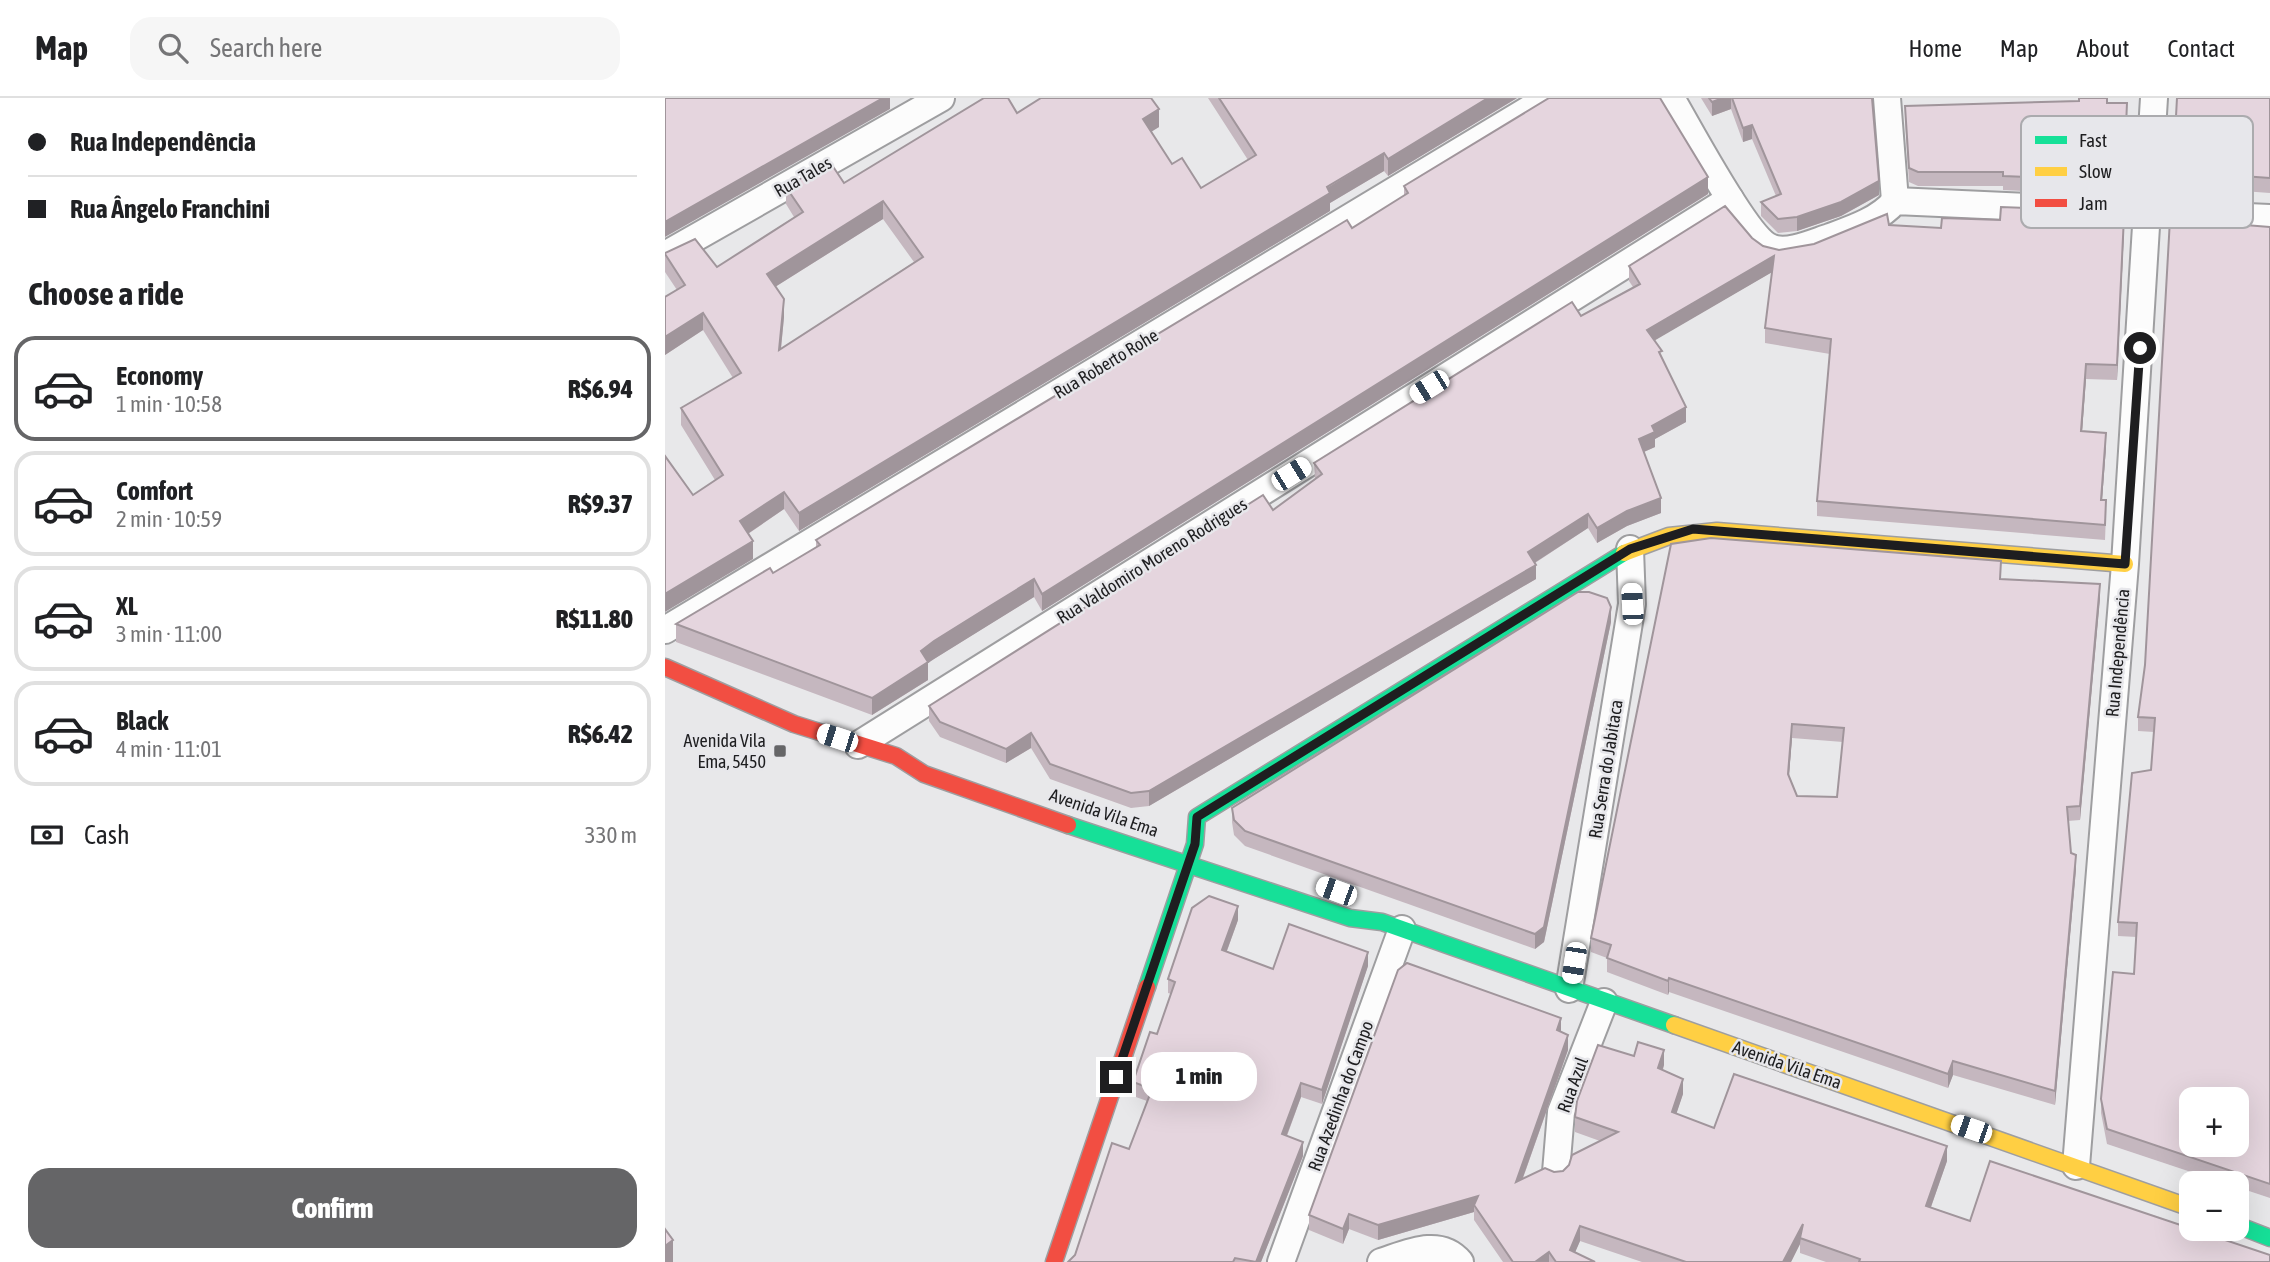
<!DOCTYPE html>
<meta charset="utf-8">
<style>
body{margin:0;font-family:"Asap Condensed",sans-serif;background:#f6f6f6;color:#202124;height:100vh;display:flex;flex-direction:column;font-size:26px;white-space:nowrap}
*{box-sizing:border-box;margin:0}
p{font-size:23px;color:#757577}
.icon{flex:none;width:38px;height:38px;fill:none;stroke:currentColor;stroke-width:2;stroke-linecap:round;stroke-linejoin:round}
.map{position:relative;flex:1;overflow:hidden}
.drawer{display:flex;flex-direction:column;background:#fff;width:665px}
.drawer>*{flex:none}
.hud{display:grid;align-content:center;height:154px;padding:0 28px;background:#fff}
.fabs{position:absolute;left:1514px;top:989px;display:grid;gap:14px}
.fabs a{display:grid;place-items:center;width:70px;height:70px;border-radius:14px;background:#fff;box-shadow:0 7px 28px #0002;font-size:35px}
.end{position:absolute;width:32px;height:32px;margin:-16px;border:9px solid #1e1e20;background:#fff;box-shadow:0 0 0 4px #fff}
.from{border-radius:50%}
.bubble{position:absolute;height:49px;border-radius:21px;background:#fff;box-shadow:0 7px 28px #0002;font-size:23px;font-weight:800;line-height:49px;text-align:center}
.car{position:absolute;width:21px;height:42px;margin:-21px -10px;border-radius:9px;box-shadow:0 0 5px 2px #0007;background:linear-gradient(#fff 24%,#345 0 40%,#fff 0 76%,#345 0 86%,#fff 0)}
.hud b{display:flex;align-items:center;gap:24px;height:66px;font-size:26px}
.hud b+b{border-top:2px solid #e0e0e0}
.hud i{width:18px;height:18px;background:#202124}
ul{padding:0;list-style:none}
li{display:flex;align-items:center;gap:21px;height:105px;margin:0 14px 10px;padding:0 14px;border:4px solid #e0e0e0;border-radius:21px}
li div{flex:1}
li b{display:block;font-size:26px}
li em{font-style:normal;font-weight:800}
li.on{border-color:#656567}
li>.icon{width:63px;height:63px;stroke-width:1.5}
h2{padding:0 28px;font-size:32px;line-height:84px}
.pay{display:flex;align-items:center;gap:18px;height:77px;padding:0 28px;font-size:26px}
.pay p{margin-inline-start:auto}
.button{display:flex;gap:14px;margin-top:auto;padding:14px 28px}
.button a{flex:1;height:80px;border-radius:21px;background:#656567;color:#fff;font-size:28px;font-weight:800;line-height:80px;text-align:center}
header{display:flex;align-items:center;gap:42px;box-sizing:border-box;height:98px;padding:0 35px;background:#fff;border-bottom:2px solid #e0e0e0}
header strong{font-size:33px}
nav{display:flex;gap:38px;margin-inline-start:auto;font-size:24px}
.search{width:490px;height:63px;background:#f6f6f6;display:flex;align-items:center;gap:18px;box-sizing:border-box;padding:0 24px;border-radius:21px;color:#757577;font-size:26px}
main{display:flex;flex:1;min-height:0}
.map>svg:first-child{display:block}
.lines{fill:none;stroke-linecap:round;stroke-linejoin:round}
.street-casing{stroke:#9e9ea0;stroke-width:30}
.fast-casing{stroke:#9e9ea0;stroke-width:19}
.slow-casing{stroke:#9e9ea0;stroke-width:19}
.jam-casing{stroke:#9e9ea0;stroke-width:19}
.street{stroke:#fcfcfc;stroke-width:26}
.fast{stroke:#16e098;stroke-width:16}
.slow{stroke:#ffcf43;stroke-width:16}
.jam{stroke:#f24e42;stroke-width:16}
.wall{fill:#c5b7bf;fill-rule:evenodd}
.shaded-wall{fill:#a0959b}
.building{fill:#e5d5de;stroke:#a0959b;stroke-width:2;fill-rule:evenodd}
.route{stroke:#1e1e20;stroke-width:9}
.poi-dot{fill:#656567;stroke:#e7e7eb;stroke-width:2.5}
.labels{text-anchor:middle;stroke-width:5;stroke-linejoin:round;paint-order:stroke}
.street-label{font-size:18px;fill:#1e1e20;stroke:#e7e7eb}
.poi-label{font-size:18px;fill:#1e1e20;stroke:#e7e7eb;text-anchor:end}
.key{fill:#e7e7eb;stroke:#ababae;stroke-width:2}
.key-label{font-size:19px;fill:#1e1e20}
</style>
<header>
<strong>Map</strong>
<div class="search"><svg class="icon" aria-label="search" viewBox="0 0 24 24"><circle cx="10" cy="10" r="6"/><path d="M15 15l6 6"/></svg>Search here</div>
<nav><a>Home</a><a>Map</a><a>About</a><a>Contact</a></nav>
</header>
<main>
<section class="drawer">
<div class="hud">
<b><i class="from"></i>Rua Independência</b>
<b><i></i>Rua Ângelo Franchini</b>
</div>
<h2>Choose a ride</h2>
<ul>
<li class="on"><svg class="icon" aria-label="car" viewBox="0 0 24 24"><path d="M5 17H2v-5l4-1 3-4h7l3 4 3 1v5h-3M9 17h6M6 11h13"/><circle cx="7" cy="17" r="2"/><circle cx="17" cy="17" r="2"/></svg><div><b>Economy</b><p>1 min · 10:58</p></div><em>R$6.94</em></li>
<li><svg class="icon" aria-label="car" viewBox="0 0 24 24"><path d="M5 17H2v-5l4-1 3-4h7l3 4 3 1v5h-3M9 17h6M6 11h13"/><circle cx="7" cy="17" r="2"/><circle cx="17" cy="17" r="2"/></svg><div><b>Comfort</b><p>2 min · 10:59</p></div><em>R$9.37</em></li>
<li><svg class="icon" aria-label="car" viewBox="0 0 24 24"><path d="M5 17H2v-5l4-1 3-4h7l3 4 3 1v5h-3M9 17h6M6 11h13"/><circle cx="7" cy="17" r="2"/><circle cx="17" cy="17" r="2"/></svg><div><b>XL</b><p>3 min · 11:00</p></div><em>R$11.80</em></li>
<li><svg class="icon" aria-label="car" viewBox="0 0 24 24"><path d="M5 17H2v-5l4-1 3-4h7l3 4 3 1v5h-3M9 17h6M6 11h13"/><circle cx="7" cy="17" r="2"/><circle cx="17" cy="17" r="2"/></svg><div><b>Black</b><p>4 min · 11:01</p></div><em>R$6.42</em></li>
</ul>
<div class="pay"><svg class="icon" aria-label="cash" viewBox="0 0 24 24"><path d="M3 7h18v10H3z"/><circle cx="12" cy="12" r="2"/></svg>Cash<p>330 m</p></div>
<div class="button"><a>Confirm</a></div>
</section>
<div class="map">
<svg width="1605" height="1164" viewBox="0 0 1605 1164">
<rect width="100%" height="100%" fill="#e8e8ea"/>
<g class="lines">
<g class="street-casing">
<g id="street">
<path d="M1006,0C1023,28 1082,142 1107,150C1124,156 1149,144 1165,139C1187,131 1214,122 1230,103L1605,120"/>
<polyline points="1222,0 1230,103"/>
<polyline points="0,157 276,0"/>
<polyline points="0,532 883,0"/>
<polyline points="193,647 1065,101"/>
<polyline points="904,891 967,506 965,451"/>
<polyline points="1411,1068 1460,466 1489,0"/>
<polyline points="891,1074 896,1014 939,904"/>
<polyline points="616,1164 737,831"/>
<path d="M716,1164C741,1156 774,1139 795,1164"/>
</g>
</g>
<g class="fast-casing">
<g id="fast">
<polyline points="403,727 685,820 717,824 1009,927"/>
<polyline points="482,889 530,746 532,719 959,455"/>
<polyline points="1572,1127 1605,1140"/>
</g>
</g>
<g class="slow-casing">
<g id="slow">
<polyline points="959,455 1004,438 1052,433 1460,466"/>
<polyline points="1009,927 1526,1110"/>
</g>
</g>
<g class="jam-casing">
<g id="jam">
<polyline points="0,569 129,626 231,658 259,676 403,727"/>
<polyline points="389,1164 482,889"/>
</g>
</g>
<use href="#street" class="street"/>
<use href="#fast" class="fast"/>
<use href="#slow" class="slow"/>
<use href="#jam" class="jam"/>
</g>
<g class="wall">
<path d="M543,0H852L723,78L719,73L665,105V113L134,433L119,411L83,436L88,461L28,397L50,382L16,327V310L68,280L38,232L0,257V199L12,192L0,174V155L52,169L129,119L121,106V89L179,85L352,15L494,29L486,33L507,66L536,90L583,62ZM218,121L249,164L116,251L119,219L110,189Z"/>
<polygon points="1036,0 1207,0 1214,97 1176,118 1132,133 1113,135 1096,118 1096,104 1111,98 1087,41 1078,44 1066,11 1047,18"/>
<polygon points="1605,0 1605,95 1508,88 1508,73"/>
<polygon points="1414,3 1443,5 1462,5 1461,43 1438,41 1435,97 1338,92 1338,88 1253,88 1244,84 1240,22 1240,8"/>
<polygon points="739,88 1043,96 377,513 369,499 325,526 269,561 263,565 263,582 207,617 11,544 11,526 108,475 151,449 151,442 687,130 739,98"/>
<polygon points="1224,127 1276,130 1459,133 1452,282 1421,281 1417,333 1441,349 1437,402 1441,417 1440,442 1152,418 1152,403 1165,256 1100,245 1100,230 1107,174 989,242 1021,324 990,341 990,349 979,354 996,415 962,428 932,445 923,430 870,465 871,481 484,708 466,710 385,681 366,650 341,665 275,639 264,623 264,608 608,412 650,381 649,365 968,189 964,183 964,168 1087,140 1098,148 1114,152 1149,146"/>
<polygon points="1605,129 1605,1100 1572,1089 1572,1085 1559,1085 1442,1046 1436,1015 1436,1001 1469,876 1472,839 1453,838 1453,824 1486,672 1489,634 1473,633 1473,619"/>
<path d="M1006,446L1336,481L1435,500L1415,722L1403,723L1406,755L1411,771L1390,1007L1288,977L1283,990L1004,894L1003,897L942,874V860L926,854V840ZM1127,640L1178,644L1172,699L1132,698L1124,678Z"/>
<polygon points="946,524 879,844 870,851 580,748 569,737 567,724 567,710"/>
<polygon points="573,822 562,853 608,871 703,868 657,1006 636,999 622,1038 638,1058 596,1164 403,1164 410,1157 464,1051 482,1003 468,998 468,984 492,936 506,896 503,895 503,881"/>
<polygon points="896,934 903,952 858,1080 898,1073 935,1043 910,1034 910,1019 969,958 999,967 998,972 1018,996 1011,1016 1049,1030 1282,1063 1266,1109 1305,1123 1605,1164 1161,1164 1135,1155 1135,1146 1126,1164 977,1164 915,1143 910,1154 930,1164 838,1164 809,1122 809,1114 713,1142 684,1131 678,1146 644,1132 644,1117"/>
</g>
<g class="shaded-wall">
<polygon points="218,0 225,0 225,11 0,139 0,124"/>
<polygon points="823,0 852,0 723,78 723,61"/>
<polygon points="1058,0 1066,0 1066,11 1047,18 1047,4"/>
<polygon points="494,11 494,29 478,39 478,21"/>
<polygon points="1087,27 1087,41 1078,44 1078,30"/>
<polygon points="1438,27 1438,41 1435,97 1435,82"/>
<polygon points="719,55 719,73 665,105 665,113 134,433 134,415"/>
<polygon points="1043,79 1043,96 377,513 377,496"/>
<polygon points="1214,83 1214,97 1176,118 1132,133 1132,119"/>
<polygon points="218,103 218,121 102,194 102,176"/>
<polygon points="1459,118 1459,133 1452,282 1452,267"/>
<polygon points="1109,158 1109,173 982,247 982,232"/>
<polygon points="119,201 119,219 114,269 114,252"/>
<polygon points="38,215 38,232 0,257 0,239"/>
<polygon points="1421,266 1421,281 1416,348 1416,333"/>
<polygon points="1021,309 1021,324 990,341 990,349 974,356 974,341 987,328"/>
<polygon points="1441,335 1441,349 1436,416 1436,402"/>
<polygon points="119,394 119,411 75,441 75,423"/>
<polygon points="996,400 996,415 962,428 932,445 932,430 962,413"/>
<polygon points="923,416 923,430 863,469 863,454"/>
<polygon points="88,443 88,461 0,514 0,496"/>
<polygon points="871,467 871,481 484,708 484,693"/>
<polygon points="369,481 369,499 269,561 263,565 263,582 207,617 207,600 256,553 269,543"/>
<polygon points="1435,486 1435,500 1415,722 1415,708"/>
<polygon points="946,509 946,524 879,844 870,851 870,836"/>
<polygon points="1127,626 1127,640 1123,690 1123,676"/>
<polygon points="366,635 366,650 341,665 341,651"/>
<polygon points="1411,757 1411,771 1390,1007 1390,993"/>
<polygon points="573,808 573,822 557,866 557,852"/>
<polygon points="703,854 703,868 657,1006 657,992"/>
<polygon points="1004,880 1004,894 1003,897 1003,883"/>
<polygon points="896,920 896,935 892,932"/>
<polygon points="903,937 903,952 851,1099 851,1084"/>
<polygon points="999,952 999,967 993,985 993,970"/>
<polygon points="1288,963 1288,977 1283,990 1283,976"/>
<polygon points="1018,981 1018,996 1007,1029 1007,1014"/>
<polygon points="636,985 636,999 617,1050 617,1036"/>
<polygon points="638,1044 638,1058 596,1164 591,1164"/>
<polygon points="1282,1048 1282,1063 1261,1123 1261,1108"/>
<polygon points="813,1098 809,1107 809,1114 713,1142 713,1127"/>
<polygon points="684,1116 684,1131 678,1146 678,1131"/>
<polygon points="1138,1126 1135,1146 1126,1164 1118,1164"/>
<polygon points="915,1128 915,1143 906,1164 905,1152"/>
<polygon points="8,1142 8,1164 0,1164 0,1148"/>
<polygon points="884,1154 884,1164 870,1164"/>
</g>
<g class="building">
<polygon points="0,0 218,0 0,124"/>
<path d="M319,0H343L352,15L376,0H486L494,11L478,21L507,66L517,60L536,90L591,57L554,0H823L723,61L719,55L662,89L665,95L134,415L119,394L75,423L88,443L0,496V358L28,397L58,377L16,310L76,275L38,215L0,239V199L20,187L0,156V155L30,141L52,169L138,114L121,89L165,64L179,85ZM218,103L258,159L114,252L119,201L102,176Z"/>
<polygon points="884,0 995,0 1043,79 377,496 369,481 325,508 269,543 256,553 263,564 207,600 11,526 105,470 108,475 155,447 151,442 682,122 687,130 743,95 739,88"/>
<polygon points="1044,0 1058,0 1047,4"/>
<polygon points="1067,0 1207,0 1214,83 1176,104 1132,119 1113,121 1096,104 1116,96 1087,27 1078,30"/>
<polygon points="1414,0 1442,0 1442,5 1462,5 1461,28 1438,27 1435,82 1338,78 1338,74 1253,74 1244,70 1240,8 1414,3"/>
<polygon points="1512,0 1605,0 1605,80 1508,73"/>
<polygon points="1060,108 1087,140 1098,148 1114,152 1149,146 1222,116 1224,127 1276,130 1277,120 1335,122 1336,109 1433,113 1459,118 1452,267 1421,266 1416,333 1441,335 1436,402 1441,402 1440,427 1152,403 1166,241 1100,230 1109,158 982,232 997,253 994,254 1021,309 987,328 990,334 974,341 996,400 962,413 932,430 923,416 863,454 871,467 484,693 466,695 385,666 366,635 341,651 275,624 264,608 598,397 608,412 657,376 649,365 907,204 916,218 975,186 964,168"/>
<path d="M1505,121L1605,129V1086L1442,1031L1436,1001L1448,874L1469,876L1472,825L1453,824L1467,675L1486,672L1490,620L1473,619L1480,567ZM1526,1001H1572V1046H1526Z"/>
<path d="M1046,440L1336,463L1335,481L1435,486L1415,708L1402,709L1406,755L1411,757L1390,993L1288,963L1283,976L1004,880L1003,883L942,860L946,847L926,840L1006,446ZM1127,626L1179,630L1172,699L1132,698L1123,676Z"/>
<polygon points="913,494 924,494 942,500 946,509 879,829 870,836 580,733 569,722 567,710"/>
<polygon points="544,798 573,808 557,852 608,871 624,826 703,854 657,992 636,985 617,1036 638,1044 591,1164 570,1160 568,1164 403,1164 410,1157 447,1045 464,1051 487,991 468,984 485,934 492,936 510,884 503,881 527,810"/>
<polygon points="742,865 896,920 892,932 903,937 851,1084 880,1070 889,1074 898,1073 904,1067 907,1057 953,1034 910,1019 912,1003 933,947 969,958 973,944 999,952 993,970 1018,981 1007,1014 1049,1030 1069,976 1282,1048 1261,1108 1305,1123 1325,1063 1605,1157 1605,1164 1194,1164 1195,1161 1135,1140 1138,1126 1118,1164 1021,1164 915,1128 905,1152 930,1164 891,1164 884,1154 870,1164 848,1164 809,1107 813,1098 713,1127 684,1116 678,1131 644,1117 733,872"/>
<polygon points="0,1131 8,1142 0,1148"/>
</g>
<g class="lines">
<polyline class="route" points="451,979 530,746 532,719 965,451 1028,431 1460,466 1475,250"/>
</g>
<rect class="poi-dot" x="108" y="646" width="14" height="14" rx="3.5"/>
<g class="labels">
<g class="street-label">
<text transform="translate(138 79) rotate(-30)" y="6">Rua Tales</text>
<text transform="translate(441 266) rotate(-31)" y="6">Rua Roberto Rohe</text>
<text transform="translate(487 463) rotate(-32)" y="6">Rua Valdomiro Moreno Rodrigues</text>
<text transform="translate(1453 555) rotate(-85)" y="6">Rua Independência</text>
<text transform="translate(941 671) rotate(-81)" y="6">Rua Serra do Jabitaca</text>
<text transform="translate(439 715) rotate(19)" y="6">Avenida Vila Ema</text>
<text transform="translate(1122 967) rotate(19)" y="6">Avenida Vila Ema</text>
<text transform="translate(908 987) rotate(-70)" y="6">Rua Azul</text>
<text transform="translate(676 998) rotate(-70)" y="6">Rua Azedinha do Campo</text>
</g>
<g class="poi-label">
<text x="101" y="649">Avenida Vila<tspan x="101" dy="21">Ema, 5450</tspan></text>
</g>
</g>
<rect x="1356" y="18" width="232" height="112" rx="10" class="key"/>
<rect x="1370" y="38" width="32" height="8" fill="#16e098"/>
<rect x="1370" y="69" width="32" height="9" fill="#ffcf43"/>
<rect x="1370" y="101" width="32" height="8" fill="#f24e42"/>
<g class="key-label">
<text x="1414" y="49">Fast</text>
<text x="1414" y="80">Slow</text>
<text x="1414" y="112">Jam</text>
</g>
</svg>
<div class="fabs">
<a>+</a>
<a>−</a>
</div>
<i class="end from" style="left:1475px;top:250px"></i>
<i class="end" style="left:451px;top:979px"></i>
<div class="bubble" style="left:476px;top:954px;width:116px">1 min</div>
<i class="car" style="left:764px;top:289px;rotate:238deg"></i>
<i class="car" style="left:626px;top:376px;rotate:58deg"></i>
<i class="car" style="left:967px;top:506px;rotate:357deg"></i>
<i class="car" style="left:172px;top:640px;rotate:288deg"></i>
<i class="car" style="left:671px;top:793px;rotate:290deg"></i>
<i class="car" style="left:909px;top:865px;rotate:189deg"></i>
<i class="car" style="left:1306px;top:1031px;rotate:289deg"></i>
</div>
</main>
